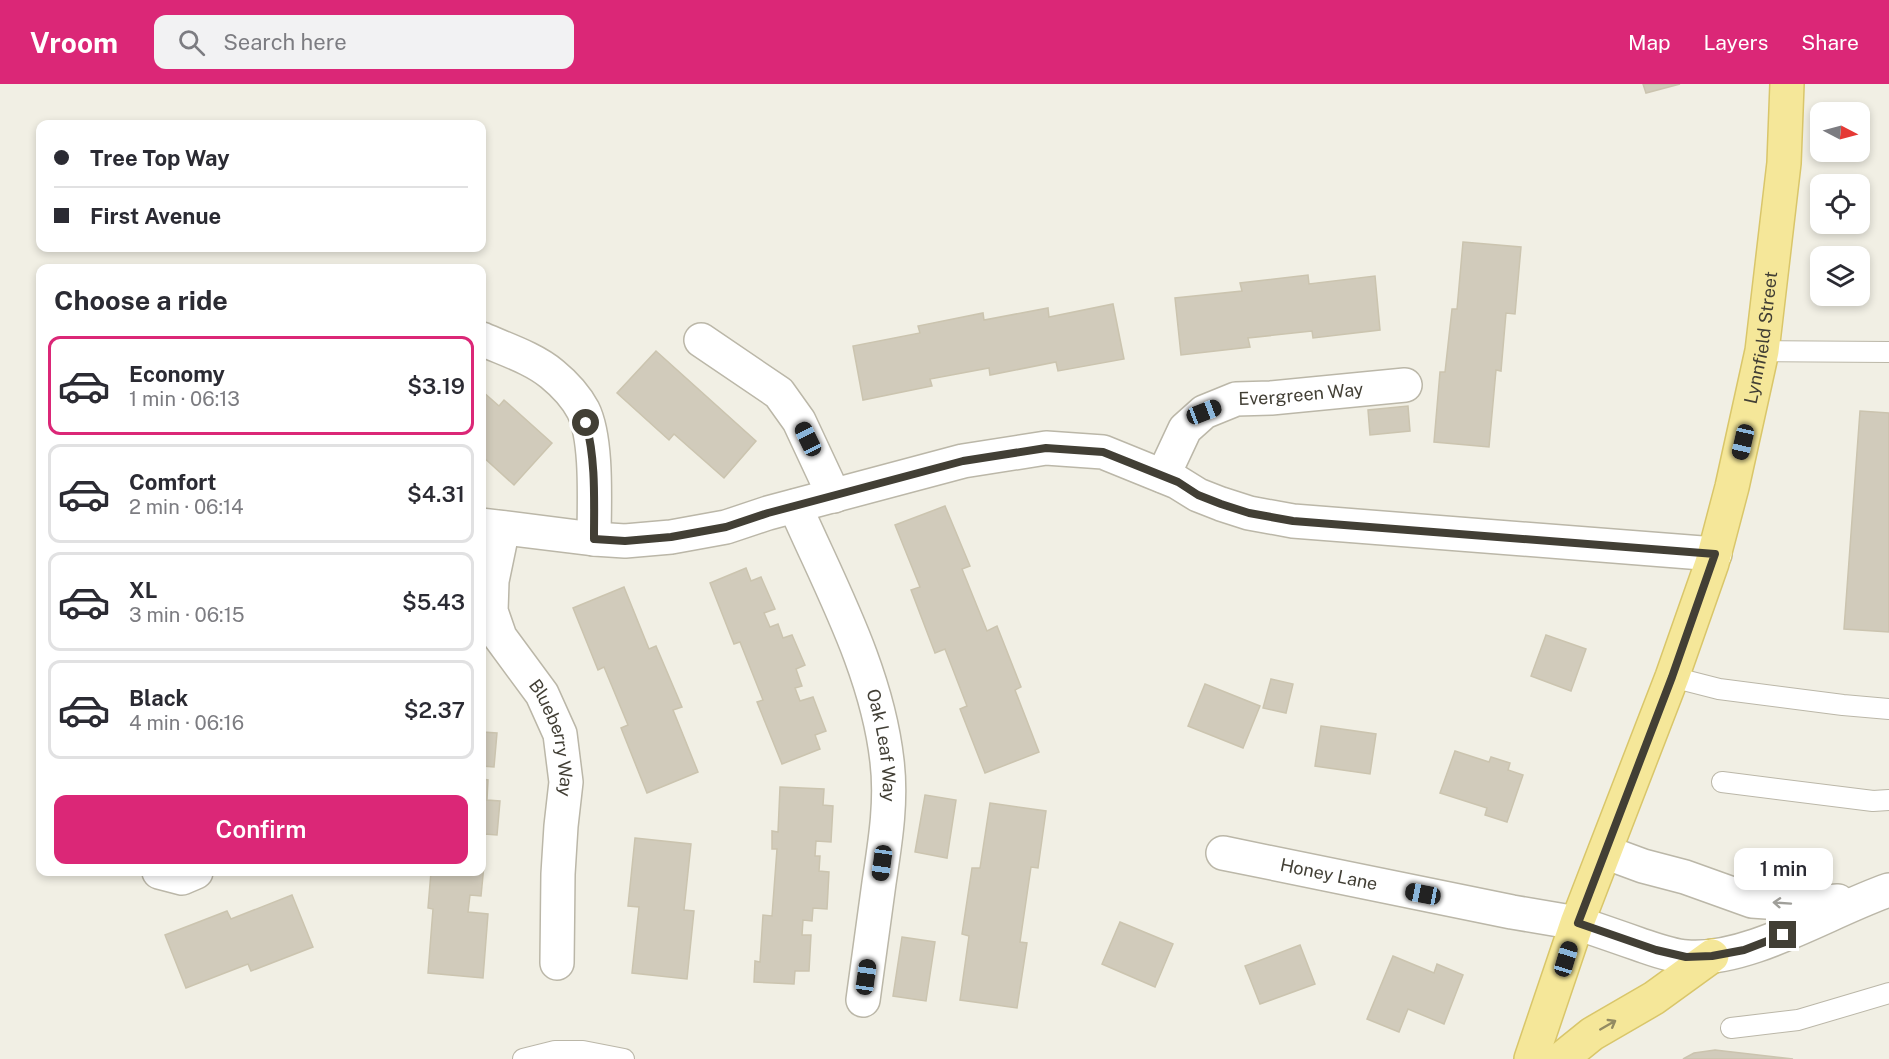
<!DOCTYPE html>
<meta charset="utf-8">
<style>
body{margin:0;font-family:"Public Sans",sans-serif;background:#f2f2f3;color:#2b2b33;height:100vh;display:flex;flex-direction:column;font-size:22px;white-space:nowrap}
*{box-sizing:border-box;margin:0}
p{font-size:20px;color:#7c7c81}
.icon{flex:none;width:33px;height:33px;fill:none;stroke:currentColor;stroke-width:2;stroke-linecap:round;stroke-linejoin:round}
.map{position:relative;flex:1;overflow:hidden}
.panel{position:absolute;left:36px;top:180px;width:450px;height:612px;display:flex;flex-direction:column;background:#fff;border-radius:12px;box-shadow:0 3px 9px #0003}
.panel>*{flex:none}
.guide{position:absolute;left:36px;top:36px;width:450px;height:132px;border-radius:12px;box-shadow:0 3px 9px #0003;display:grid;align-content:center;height:132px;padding:0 18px;background:#fff}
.needle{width:39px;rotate:96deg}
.controls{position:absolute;left:1810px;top:18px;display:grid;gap:12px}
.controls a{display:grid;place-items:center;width:60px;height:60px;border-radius:12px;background:#fff;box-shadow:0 3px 9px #0003;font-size:30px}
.end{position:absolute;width:27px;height:27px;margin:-14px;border:8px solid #423f35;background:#fff;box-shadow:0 0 0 3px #fff}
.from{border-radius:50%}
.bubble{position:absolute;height:42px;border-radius:12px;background:#fff;box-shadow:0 3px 9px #0003;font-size:20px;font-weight:600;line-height:42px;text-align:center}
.car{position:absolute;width:18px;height:36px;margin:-18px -9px;border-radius:8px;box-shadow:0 0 4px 2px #0007;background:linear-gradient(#222 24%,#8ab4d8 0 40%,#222 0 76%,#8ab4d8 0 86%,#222 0)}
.guide b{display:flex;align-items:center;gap:21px;height:57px;font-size:22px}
.guide b+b{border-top:2px solid #e1e1e2}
.guide i{width:15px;height:15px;background:#2b2b33}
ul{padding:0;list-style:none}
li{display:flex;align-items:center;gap:18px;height:99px;margin:0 12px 9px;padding:0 6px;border:3px solid #e1e1e2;border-radius:12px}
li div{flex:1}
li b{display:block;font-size:22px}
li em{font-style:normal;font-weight:600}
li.active{border-color:#db2777}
li>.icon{width:54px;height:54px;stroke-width:1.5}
h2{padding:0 18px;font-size:27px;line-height:72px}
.action{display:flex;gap:12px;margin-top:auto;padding:12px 18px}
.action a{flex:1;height:69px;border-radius:12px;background:#db2777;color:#fff;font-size:24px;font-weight:600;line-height:69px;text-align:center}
header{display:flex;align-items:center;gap:36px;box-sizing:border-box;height:84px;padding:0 30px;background:#db2777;color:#fff}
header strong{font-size:28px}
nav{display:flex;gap:33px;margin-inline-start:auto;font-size:21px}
.search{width:420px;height:54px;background:#f2f2f3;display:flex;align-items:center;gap:15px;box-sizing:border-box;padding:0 21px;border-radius:12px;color:#7c7c81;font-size:22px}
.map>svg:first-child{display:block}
.building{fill:#d1cbbb;stroke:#cbc4af;stroke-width:1.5}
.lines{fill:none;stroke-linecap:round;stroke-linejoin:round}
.service-casing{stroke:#bbb7a8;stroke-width:22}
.minor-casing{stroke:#bbb7a8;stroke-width:36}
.tertiary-casing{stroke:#bbb7a8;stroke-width:36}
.primary-casing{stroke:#d9c66a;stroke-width:36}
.service{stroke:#fff;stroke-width:20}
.minor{stroke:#fff;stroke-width:33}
.tertiary{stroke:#fff;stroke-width:33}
.primary{stroke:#f5e799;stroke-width:33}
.oneway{stroke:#a09f9a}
.oneway2{stroke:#938b62}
.route{stroke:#423f35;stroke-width:8}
.labels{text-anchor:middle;stroke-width:5;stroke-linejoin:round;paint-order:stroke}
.street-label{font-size:18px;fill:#423f35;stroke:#fff}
</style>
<header>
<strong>Vroom</strong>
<div class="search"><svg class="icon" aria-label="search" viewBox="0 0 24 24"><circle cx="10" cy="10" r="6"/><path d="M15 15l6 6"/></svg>Search here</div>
<nav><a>Map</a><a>Layers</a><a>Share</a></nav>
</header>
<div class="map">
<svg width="1889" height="975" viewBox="0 0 1889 975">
<rect width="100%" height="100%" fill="#f1efe4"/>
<g class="building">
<polygon points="1643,0 1680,0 1646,9"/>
<polygon points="1463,158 1521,163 1515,230 1506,229 1501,287 1496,286 1489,363 1434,358 1440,288 1445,288 1452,225 1457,225"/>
<polygon points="1308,191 1309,200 1375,192 1380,246 1313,254 1312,247 1248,254 1250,263 1181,271 1175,214 1242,207 1240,199"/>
<polygon points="1113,220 1124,275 1058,287 1056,278 990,291 989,284 930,295 932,302 863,316 853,262 920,249 918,242 983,229 984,236 1048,224 1049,233"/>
<polygon points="656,267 756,357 724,394 674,350 669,356 617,309"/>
<polygon points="482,307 499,322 504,316 552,359 514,401 482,372"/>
<polygon points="1408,322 1410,347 1370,351 1368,326"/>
<polygon points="1860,327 1889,329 1889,548 1844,545"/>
<polygon points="945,422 970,482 962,485 987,547 997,542 1021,603 1015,606 1039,668 985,689 960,625 967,622 945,565 935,569 911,506 920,503 895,441"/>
<polygon points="746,484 751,497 761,493 775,525 764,529 770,543 778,540 783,554 792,551 805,581 796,585 802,602 795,604 800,617 813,613 826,647 815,651 820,665 782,680 757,618 763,616 740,558 734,560 710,499"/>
<polygon points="624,503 649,565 656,562 682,623 673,626 698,688 647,709 621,644 628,641 604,583 598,586 573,524"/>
<polygon points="1546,551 1586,565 1571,607 1531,592"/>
<polygon points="1271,595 1293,600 1286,629 1263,624"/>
<polygon points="1205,600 1260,622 1243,664 1188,642"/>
<polygon points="482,634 484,634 483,648 497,649 494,683 482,682"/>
<polygon points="1321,642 1376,650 1370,690 1315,682"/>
<polygon points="1455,667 1489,678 1491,673 1510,679 1508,686 1523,691 1507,738 1485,731 1487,724 1440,709"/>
<polygon points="482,695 488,696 487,716 500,717 497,751 484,750 483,765"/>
<polygon points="780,703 824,705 823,721 833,722 831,758 816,757 815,772 820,772 819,787 829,788 827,825 813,824 812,837 803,836 802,851 811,851 809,887 795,887 794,900 754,898 755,877 760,878 763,831 772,832 777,765 772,765 772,747 778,748"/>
<polygon points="925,711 956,716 947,774 915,768"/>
<polygon points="990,719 1046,727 1038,784 1031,783 1020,858 1027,859 1017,924 960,916 969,852 962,850 972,784 980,784"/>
<polygon points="635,754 691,760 684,826 694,827 687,895 632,889 639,823 628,822"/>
<polygon points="482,781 484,781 481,812 470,811 468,828 488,830 483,894 428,889 433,825 428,824 431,788 482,788"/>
<polygon points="292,811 313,863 251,887 248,880 186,904 165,851 227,827 231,835"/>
<polygon points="1120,838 1173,860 1155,903 1102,880"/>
<polygon points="902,853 935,858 926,917 893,912"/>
<polygon points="1300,861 1315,900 1260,920 1245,882"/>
<polygon points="1393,872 1434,889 1437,880 1463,891 1444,940 1408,925 1399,948 1367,935"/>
<polygon points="1715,966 1793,975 1683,975 1694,969"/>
</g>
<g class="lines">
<g class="service-casing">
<g id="service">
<polyline points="1762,267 1889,268"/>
<polyline points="1672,593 1719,605 1843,621 1889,625"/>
<polyline points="1722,698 1873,717 1889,716"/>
<polyline points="1731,944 1798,936 1889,909"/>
<polyline points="523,975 555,967 583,967 624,975"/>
</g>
</g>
<g class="minor-casing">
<g id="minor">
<path d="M482,255C504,265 533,274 552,290C563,299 576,313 583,326C598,356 594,421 594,455"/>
<polyline points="701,256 779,309 799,337 834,412"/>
<path id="s1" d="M1163,392L1185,345L1204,328L1236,315L1271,314L1405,301"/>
<path id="s2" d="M795,422C831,504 877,587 887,677C892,718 885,759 879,799C874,838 868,877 863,916"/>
<polyline points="482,441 594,455 625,457 671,453 726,443 768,429 963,377 1046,364 1103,368 1177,398 1198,411 1221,420 1249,429 1293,437 1715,470"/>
<path id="s3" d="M503,444L492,497L491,527L500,553L542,610L560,650L566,698L561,742L558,790L557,879"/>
<path id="s4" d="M1223,769L1512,828L1577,839"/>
<polyline points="159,788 182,794 196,788"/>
</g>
</g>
<g class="tertiary-casing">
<g id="tertiary">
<polyline points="1605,768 1643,782 1685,793 1752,817 1796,820 1838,817"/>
<path d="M1577,839C1598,846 1618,853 1638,860C1653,865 1670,872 1687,873C1749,878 1830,826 1889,806"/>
</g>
</g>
<g class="primary-casing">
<g id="primary">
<path id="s5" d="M1531,975L1577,839L1672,593L1712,479L1732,403L1762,267L1784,79L1787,0"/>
<polyline points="1561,975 1592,950 1654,914 1712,872"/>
</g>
</g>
<use href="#service" class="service"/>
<use href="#minor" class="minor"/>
<use href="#tertiary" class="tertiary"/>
<use href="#primary" class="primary"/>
</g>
<defs><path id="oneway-shaft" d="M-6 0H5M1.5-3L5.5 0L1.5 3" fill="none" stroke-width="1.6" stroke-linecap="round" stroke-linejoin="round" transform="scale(1.5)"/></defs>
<use class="oneway" href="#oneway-shaft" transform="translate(1782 819) rotate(-176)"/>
<use class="oneway2" href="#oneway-shaft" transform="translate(1608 941) rotate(-30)"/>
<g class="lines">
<path class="route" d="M586,339C596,377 594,416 594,455L625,457L671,453L726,443L768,429L963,377L1046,364L1103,368L1178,398L1198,411L1221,420L1249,429L1293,437L1715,470L1672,593L1578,839L1656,866L1686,873L1712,872L1744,866L1783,851"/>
</g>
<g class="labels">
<g class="street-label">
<text dy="6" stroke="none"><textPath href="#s5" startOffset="759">Lynnfield Street</textPath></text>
<text dy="6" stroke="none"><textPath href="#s1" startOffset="177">Evergreen Way</textPath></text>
<text dy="6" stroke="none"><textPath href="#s3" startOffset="228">Blueberry Way</textPath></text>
<text dy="6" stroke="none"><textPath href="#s2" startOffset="256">Oak Leaf Way</textPath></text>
<text dy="6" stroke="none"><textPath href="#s4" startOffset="108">Honey Lane</textPath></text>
</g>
</g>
</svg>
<div class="controls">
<a><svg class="needle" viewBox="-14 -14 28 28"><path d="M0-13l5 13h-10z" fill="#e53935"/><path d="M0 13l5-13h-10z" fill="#7c7c81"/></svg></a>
<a><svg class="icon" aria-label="locate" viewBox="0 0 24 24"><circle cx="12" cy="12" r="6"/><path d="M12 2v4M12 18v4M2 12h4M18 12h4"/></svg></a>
<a><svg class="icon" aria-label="layers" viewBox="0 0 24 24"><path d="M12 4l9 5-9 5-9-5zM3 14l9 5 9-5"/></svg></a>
</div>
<i class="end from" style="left:586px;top:339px"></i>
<i class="end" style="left:1783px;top:851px"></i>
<div class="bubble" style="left:1734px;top:764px;width:99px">1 min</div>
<i class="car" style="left:1204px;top:328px;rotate:69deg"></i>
<i class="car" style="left:808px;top:355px;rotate:334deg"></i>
<i class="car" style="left:1743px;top:358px;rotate:193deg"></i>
<i class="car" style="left:882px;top:779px;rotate:188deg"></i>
<i class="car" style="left:1423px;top:810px;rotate:281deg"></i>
<i class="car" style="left:1566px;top:875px;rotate:17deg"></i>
<i class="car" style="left:866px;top:893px;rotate:8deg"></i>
<div class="guide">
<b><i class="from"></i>Tree Top Way</b>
<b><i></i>First Avenue</b>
</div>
<section class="panel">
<h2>Choose a ride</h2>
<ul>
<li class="active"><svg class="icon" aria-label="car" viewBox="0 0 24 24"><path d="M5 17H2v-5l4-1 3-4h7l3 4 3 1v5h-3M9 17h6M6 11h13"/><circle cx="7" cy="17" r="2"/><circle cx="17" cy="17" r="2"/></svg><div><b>Economy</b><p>1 min · 06:13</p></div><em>$3.19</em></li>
<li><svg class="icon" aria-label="car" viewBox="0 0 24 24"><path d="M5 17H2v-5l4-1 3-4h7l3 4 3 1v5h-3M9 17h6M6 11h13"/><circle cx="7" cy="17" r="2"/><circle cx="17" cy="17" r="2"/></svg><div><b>Comfort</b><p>2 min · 06:14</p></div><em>$4.31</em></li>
<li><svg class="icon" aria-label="car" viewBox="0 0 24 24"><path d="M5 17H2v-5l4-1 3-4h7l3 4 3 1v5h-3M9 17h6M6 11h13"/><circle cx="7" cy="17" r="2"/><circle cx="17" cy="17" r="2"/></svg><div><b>XL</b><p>3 min · 06:15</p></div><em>$5.43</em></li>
<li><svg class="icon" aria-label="car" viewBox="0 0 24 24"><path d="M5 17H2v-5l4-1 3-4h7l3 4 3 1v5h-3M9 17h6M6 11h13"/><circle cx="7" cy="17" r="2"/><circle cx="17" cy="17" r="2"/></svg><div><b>Black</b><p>4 min · 06:16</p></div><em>$2.37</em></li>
</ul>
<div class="action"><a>Confirm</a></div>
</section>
</div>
